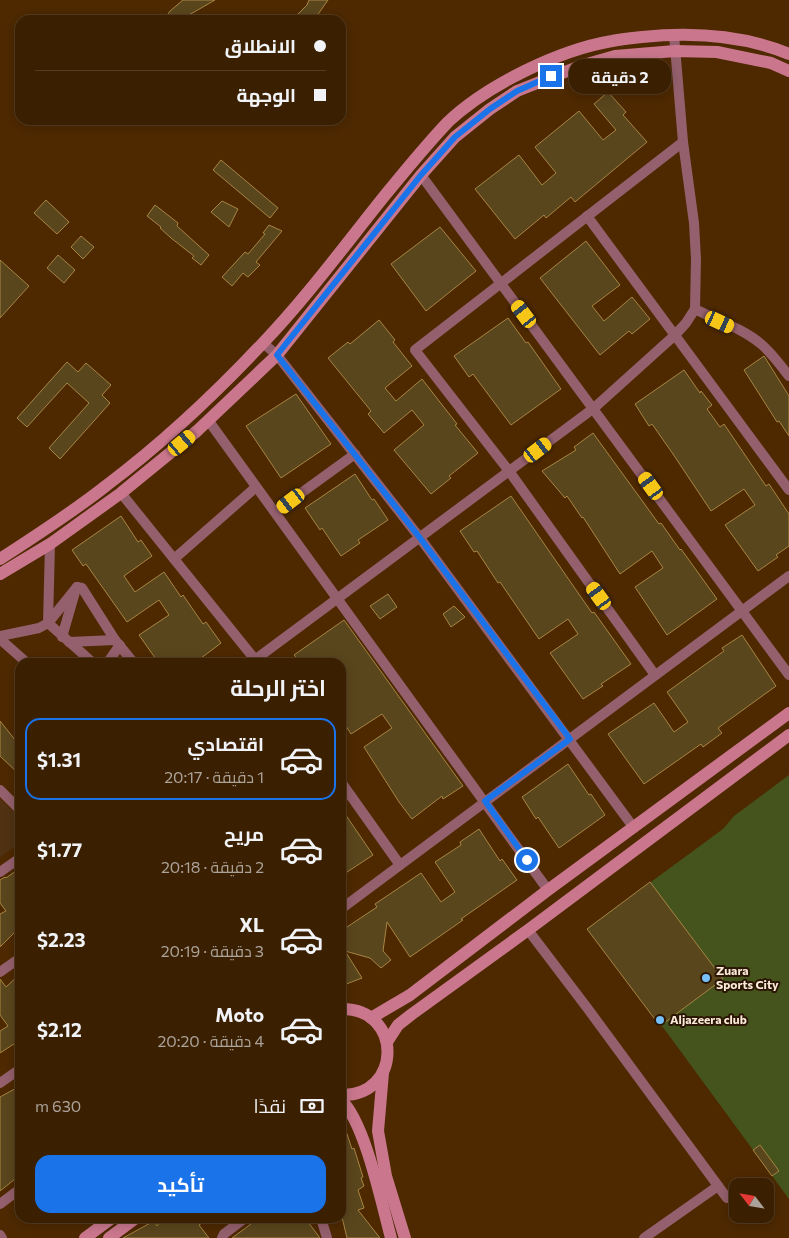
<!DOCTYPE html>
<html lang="ar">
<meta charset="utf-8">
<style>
body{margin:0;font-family:Commissioner,Cairo,sans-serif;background:#41270a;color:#f1f3f6;direction:rtl;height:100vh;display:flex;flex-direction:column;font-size:19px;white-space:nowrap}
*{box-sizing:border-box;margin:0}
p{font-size:16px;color:#aba299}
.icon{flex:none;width:28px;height:28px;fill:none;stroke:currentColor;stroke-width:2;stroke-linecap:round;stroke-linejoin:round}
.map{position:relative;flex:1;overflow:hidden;direction:ltr}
.details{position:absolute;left:15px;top:658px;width:331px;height:565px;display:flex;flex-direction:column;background:#3a1f00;border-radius:15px;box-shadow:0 2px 12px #0003,0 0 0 1px #543d22;direction:rtl}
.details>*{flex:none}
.banner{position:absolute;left:15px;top:15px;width:331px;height:110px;border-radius:15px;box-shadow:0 2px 12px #0003,0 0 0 1px #543d22;direction:rtl;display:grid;align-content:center;height:110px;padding:0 20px;background:#3a1f00}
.needle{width:32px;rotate:301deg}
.fabs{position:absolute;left:729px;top:1178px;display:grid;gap:10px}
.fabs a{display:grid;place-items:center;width:45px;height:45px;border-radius:10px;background:#3a1f00;box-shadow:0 2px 12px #0003,0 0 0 1px #543d22;font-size:25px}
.end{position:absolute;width:22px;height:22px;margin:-11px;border:6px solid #1a73e8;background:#fff;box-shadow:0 0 0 2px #fff}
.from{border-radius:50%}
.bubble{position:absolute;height:35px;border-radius:15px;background:#3a1f00;box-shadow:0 2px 12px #0003,0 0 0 1px #543d22;font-size:16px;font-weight:700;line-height:35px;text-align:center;direction:rtl}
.car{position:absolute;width:15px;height:30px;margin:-15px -8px;border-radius:6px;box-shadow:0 0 4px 1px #0007;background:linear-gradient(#f5c518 24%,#345 0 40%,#f5c518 0 76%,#345 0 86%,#f5c518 0)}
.banner b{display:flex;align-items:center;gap:18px;height:48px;font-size:19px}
.banner b+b{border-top:1px solid #543d22}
.banner i{width:12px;height:12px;background:#f1f3f6}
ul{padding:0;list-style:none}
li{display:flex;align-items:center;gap:15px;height:82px;margin:0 10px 8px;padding:0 10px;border:2px solid transparent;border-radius:15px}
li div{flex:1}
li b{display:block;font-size:19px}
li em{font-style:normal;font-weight:700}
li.current{border-color:#1a73e8}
li>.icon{width:45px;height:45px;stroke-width:1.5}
h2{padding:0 20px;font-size:22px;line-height:60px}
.pay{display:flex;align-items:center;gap:12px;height:55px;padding:0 20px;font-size:19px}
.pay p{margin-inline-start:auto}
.action{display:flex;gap:10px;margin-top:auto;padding:10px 20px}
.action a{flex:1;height:58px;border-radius:15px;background:#1a73e8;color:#fff;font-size:20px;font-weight:700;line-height:58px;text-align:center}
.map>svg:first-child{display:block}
.built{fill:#503213}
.green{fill:#45541c}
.building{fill:#5a461d;stroke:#a78543}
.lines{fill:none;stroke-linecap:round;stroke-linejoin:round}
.street{stroke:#94606d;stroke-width:10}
.secondary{stroke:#ca778d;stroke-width:12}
.route{stroke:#1a73e8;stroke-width:6}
.poi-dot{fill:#77c0f7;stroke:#2a1602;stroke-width:2}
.labels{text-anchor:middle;stroke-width:4;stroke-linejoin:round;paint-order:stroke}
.poi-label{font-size:12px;font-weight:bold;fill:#fdebdc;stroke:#2a1602;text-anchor:start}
</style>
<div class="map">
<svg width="789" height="1238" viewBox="0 0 789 1238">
<rect width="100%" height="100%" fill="#4e2900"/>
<polygon class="built" points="0,799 20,818 20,843 0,857"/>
<polygon class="green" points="789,775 789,1199 668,1034 587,929 723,829 734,816"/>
<g class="building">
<polygon points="183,0 215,0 189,15 184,20 164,20 170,11"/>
<polygon points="309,0 328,0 314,20 292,20 307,5"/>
<polygon points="608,92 626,112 623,115 647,142 575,202 571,197 546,218 544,215 515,239 475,189 519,155 542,185 556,173 535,147 579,111 603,140 616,130 594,104"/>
<polygon points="221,160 278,208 270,218 213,170"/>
<polygon points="46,200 69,222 57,234 34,213"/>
<polygon points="222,201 238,209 229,227 211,212"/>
<polygon points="155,205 178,223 177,226 209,255 201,265 192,258 194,256 171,238 160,228 161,227 147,216"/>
<polygon points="269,225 282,231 256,262 260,265 248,277 243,273 232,286 222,277 245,252 248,254 265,234 263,233"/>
<polygon points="440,227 476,271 426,311 391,264"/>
<polygon points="81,236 94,247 83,259 71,247"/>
<polygon points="586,241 620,285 592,306 604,321 632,297 650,319 632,334 629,331 600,355 540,278"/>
<polygon points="58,255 75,270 64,283 47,268"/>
<polygon points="0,260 29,286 0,318"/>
<polygon points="508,318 526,343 528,342 561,389 511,425 473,374 469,377 454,356"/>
<polygon points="379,320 395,340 393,342 412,366 385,388 396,401 422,379 457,424 455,425 478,453 449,476 451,478 431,494 394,450 424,425 412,410 384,433 368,414 371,411 328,358 348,342 350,344"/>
<polygon points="764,356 789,396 789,436 779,421 777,422 744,370"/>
<polygon points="67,362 78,372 86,363 111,385 102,395 110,403 60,459 49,448 89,403 67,383 27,427 17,418"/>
<polygon points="684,370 700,393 701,391 712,405 707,409 720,427 724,424 766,486 769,484 789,514 789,546 776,555 778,557 758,571 725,525 755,505 744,489 711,511 673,454 652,424 649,426 635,404"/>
<polygon points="296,394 331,444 281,478 246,426"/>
<polygon points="593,433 659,524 661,523 680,550 681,549 717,599 667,635 635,587 663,568 652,551 620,574 583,517 582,518 567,496 565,498 542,471 576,450 574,447"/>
<polygon points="355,474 372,500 374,499 388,520 358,540 360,543 341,556 322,528 320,530 305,508"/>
<polygon points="511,496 592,613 594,612 631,664 601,684 603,686 583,699 550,653 578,634 568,619 539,639 500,582 498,583 477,551 474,552 460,531"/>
<polygon points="121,516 138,542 141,540 152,556 124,576 135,592 164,572 181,597 183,595 203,624 206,622 221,643 196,662 158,662 139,635 169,615 159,600 127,622 86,564 83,566 72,550"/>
<polygon points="388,594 397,607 380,619 370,606"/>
<polygon points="454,606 465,617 451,627 443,614"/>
<polygon points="344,620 463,786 443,799 442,796 412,819 399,802 364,747 392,728 382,714 351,734 341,718 341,662 300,662 294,655"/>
<polygon points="742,635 776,686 718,728 722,733 703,747 701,744 644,784 608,734 654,703 674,732 688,722 667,692 724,651 722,648"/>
<polygon points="0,721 20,746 20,775 0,756"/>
<polygon points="568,764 589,795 591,794 605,815 559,848 538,817 536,819 522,797"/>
<polygon points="341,808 373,855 341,876"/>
<polygon points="479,829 500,861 502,859 517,880 461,919 463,920 410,957 387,922 383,951 391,960 381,968 370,958 345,951 362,978 341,986 341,931 377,907 375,904 421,873 441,902 455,892 435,862 461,845 460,842"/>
<polygon points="20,868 20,927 0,947 0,914 6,911 0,903 0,880 5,877 6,878"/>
<polygon points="650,882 723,979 660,1026 587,929"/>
<polygon points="20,974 20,1040 0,1053 0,1031 8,1026 0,1015 0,979 6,987"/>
<polygon points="20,1086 20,1175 0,1191 0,1097"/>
<polygon points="341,1122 343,1122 352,1149 354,1148 363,1177 361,1178 364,1186 358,1190 364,1208 358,1210 380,1238 347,1238 341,1213"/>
<polygon points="760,1145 779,1171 772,1176 753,1150"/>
<polygon points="164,1218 209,1218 199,1225 209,1238 123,1238 154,1221 157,1226"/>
<polygon points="259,1218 305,1218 320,1238 232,1238"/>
</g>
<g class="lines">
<g class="street">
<polyline points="421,175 789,675"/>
<polyline points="587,216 789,490"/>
<path d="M695,309C716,320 742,328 761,344C772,353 780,365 789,376"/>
<polyline points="263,343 277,355 420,538 634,828"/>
<polyline points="208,420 548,890"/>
<polyline points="121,493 257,662"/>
<polyline points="275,512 355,454"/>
<polyline points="174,559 256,487"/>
<polyline points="77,587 48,623 92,662"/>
<polyline points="77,587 82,588 115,640 133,662"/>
<polyline points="0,636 39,628 48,623 50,544"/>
<polyline points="62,637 75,592"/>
<polyline points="0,639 26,662"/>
<polyline points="69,642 115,640"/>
<polyline points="108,662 120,645"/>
<polyline points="252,662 594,408 675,335 686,323 695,309 696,259 694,223 683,142 674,35"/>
<polyline points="655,675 509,471 415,350 683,142"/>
<polyline points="341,782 400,865"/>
<polyline points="0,790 20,810"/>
<polyline points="0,872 20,858"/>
<polyline points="341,909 789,576"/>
<polyline points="528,930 588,1009 727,1198"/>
<polyline points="0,972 20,958"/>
<polyline points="0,1083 20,1069"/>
<polyline points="0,1204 20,1189"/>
<polyline points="321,1218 327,1238"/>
<polyline points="0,1235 2,1238"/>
<polyline points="222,1238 224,1234 245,1218"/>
<polyline points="644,1238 718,1186"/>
</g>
<g class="secondary">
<path d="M0,559C37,535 73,512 107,485C163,443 214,395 262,344C307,297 345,245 386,194C406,170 426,145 448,122C487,85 559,50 612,41C622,39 632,38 642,37C691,32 743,35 789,54"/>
<polyline points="0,574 50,544 121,493 197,431 277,355 421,175 455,137 490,109 517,91 580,66 615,56 675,51 717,52 771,63 789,71"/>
<path d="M341,1009C404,1008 402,1097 341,1095"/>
<polyline points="371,1018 410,995 548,890 789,713"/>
<polyline points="387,1042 398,1025 412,1014 528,930 789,735"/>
<polyline points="383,1073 378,1131 386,1176 405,1238"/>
<path d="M341,1100C365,1122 382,1205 391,1238"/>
<polyline points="85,1238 112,1218"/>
<polyline points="109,1238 136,1218"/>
</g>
</g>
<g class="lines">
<polyline class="route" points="527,860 485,801 570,739 420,538 277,355 421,175 455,137 490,109 517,91 551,76"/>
</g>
<g class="poi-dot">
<circle cx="706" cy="978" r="5"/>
<circle cx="660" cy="1020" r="5"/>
</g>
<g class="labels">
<g class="poi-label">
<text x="716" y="975">Zuara<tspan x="716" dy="14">Sports City</tspan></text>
<text x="670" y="1024">Aljazeera club</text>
</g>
</g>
</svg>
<div class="fabs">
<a><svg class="needle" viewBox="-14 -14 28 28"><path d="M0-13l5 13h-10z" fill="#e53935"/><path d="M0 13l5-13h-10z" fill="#aba299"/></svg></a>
</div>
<i class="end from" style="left:527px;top:860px"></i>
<i class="end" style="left:551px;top:76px"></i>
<div class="bubble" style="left:569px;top:59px;width:102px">2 دقيقة</div>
<i class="car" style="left:524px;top:314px;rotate:323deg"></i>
<i class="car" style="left:720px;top:322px;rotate:115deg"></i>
<i class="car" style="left:182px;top:443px;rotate:50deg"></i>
<i class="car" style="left:538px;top:450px;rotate:53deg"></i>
<i class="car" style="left:651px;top:486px;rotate:324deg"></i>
<i class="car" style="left:291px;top:501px;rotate:233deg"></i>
<i class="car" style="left:599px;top:596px;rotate:324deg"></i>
<div class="banner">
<b><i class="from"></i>الانطلاق</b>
<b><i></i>الوجهة</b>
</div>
<section class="details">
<h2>اختر الرحلة</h2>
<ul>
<li class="current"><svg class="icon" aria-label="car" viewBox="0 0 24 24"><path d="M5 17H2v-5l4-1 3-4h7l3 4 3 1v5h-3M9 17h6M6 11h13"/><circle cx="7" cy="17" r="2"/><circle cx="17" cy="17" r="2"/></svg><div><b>اقتصادي</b><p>1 دقيقة · 20:17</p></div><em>$1.31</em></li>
<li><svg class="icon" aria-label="car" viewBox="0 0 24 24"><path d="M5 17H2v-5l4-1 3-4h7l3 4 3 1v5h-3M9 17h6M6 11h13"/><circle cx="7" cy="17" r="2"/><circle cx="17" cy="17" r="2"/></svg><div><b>مريح</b><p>2 دقيقة · 20:18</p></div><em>$1.77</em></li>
<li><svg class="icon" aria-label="car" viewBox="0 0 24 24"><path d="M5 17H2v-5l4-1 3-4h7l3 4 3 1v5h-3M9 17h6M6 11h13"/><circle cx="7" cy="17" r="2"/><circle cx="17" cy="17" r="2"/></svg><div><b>XL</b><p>3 دقيقة · 20:19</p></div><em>$2.23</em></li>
<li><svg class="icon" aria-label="car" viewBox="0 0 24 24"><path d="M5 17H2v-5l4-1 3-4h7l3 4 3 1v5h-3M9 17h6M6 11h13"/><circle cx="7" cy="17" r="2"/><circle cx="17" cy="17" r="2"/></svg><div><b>Moto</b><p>4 دقيقة · 20:20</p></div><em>$2.12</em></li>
</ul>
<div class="pay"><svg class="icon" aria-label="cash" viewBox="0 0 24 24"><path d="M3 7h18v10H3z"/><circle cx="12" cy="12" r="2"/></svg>نقدًا<p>630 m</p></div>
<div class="action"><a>تأكيد</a></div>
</section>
</div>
